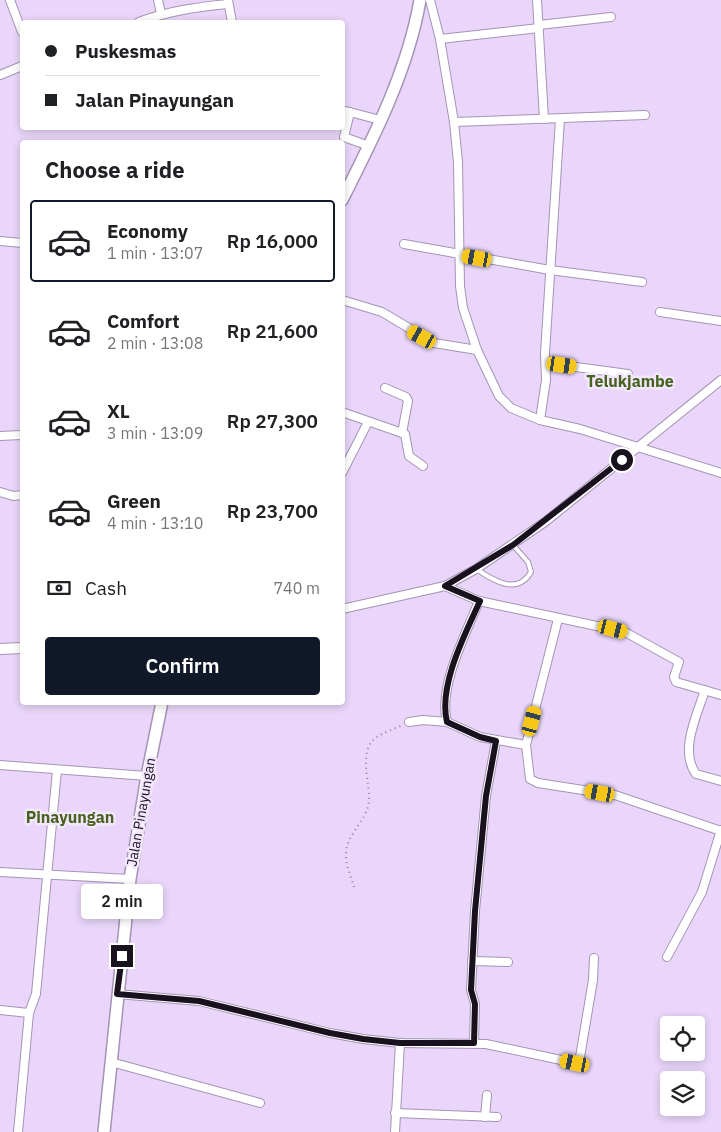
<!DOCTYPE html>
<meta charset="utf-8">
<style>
body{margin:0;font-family:"IBM Plex Sans",sans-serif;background:#f2f2f2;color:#202124;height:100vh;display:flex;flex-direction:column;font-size:19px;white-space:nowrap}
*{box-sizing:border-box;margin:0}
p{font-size:16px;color:#757577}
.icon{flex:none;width:28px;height:28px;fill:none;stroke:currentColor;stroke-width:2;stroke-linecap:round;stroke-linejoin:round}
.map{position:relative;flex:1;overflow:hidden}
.drawer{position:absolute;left:20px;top:140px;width:325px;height:565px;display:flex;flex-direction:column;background:#fff;border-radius:5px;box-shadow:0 2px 8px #0003}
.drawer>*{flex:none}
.top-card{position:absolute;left:20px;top:20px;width:325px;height:110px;border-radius:5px;box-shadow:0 2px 8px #0003;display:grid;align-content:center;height:110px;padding:0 25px;background:#fff}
.controls{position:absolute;left:660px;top:1016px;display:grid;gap:10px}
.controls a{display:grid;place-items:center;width:45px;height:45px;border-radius:5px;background:#fff;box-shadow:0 2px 8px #0003;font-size:25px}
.end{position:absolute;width:22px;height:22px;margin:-11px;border:6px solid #19121e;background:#fff;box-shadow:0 0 0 2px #fff}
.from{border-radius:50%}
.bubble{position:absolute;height:35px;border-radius:5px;background:#fff;box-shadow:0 2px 8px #0003;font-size:16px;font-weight:600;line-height:35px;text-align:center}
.car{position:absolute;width:15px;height:30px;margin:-15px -8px;border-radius:6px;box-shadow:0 0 4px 1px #0007;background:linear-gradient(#f5c518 24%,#345 0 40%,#f5c518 0 76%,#345 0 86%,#f5c518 0)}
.top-card b{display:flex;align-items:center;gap:18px;height:48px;font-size:19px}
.top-card b+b{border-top:1px solid #e0e0e0}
.top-card i{width:12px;height:12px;background:#202124}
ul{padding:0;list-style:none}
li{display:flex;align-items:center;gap:15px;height:82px;margin:0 10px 8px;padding:0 15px;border:2px solid transparent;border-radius:5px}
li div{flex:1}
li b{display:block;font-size:19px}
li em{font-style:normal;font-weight:600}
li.selected{border-color:#111827}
li>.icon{width:45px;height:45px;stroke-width:1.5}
h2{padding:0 25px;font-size:22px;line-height:60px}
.pay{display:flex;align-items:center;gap:12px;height:55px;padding:0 25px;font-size:19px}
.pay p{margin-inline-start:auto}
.action{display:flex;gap:10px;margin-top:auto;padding:10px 25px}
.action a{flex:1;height:58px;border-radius:5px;background:#111827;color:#fff;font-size:20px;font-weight:600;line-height:58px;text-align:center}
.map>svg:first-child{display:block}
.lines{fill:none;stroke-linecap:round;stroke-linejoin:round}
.service-casing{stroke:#a594b5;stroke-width:6}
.minor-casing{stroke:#a594b5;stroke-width:10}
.tertiary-casing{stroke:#a594b5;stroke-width:12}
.secondary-casing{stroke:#a594b5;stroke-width:14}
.path{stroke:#8f819a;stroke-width:2;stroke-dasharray:1 4;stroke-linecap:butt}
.service{stroke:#fff;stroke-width:4}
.minor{stroke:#fff;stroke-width:8}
.tertiary{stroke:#fff;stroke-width:10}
.secondary{stroke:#fff;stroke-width:11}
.route{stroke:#19121e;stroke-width:6}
.labels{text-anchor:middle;stroke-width:5;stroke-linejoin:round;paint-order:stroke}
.street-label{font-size:14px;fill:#19121e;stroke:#f2e7fd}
.quarter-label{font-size:16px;font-weight:bold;fill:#47621e;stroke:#f2e7fd}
</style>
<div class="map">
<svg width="721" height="1132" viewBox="0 0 721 1132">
<rect width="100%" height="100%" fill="#e9d6fa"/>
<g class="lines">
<g class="service-casing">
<path id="service" d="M476,569C493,580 517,596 531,572L528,562L513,545"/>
</g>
<g class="minor-casing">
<g id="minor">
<polyline points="10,0 22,32"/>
<polyline points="158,0 161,14"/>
<polyline points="228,0 232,22"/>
<polyline points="430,0 440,39 454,122 458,162 460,286 463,308 477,350 499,396 511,408 540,420 580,429 721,473"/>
<polyline points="537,0 544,119"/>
<path d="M139,22C168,11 197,7 228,4"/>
<polyline points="539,25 611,17"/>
<polyline points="440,39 539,28"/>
<polyline points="0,75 22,66"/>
<polyline points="342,110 380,120"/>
<polyline points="350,112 344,137 369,146"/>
<polyline points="454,122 645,115"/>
<polyline points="0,241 22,243"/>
<polyline points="404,244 550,270 642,282"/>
<polyline points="342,300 382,312 434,343 477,350"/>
<polyline points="660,312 721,321"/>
<polyline points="546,363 628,374"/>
<polyline points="385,388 406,397 408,401 402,433"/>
<polyline points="342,412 405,434 409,456 423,466"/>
<polyline points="540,420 546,380 545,353 560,119"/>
<polyline points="0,436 22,435"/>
<polyline points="342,473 368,422"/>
<polyline points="0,492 14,496 22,495"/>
<polyline points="445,586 479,601 625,632 679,662 674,677 676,682 721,695"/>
<polyline points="342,609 445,586 476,569 545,522 721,380"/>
<polyline points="558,619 526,745 530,779 538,783 615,795 721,831"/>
<path d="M705,690C697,715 679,751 696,774L721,781"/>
<polyline points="409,722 423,720 447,722 480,737 526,745"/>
<path d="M447,722C438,686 466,634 479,601"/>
<polyline points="0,765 147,776"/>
<polyline points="0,872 130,879"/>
<polyline points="667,957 702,892 721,830"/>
<polyline points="472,961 508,962"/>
<polyline points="117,994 199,1001 330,1033 363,1039 400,1043 486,1044 575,1063 580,1057 593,980 594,958"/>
<polyline points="0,1010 29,1013"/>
<polyline points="474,1043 475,1004 471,990 475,911 486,796 496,741"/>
<polyline points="111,1062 260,1103"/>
<polyline points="395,1113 497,1117"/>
<polyline points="485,1117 487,1095"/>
<polyline points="18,1132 29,1013 36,994 57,770"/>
<polyline points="395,1132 400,1043"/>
</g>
</g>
<g class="tertiary-casing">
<polyline id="tertiary" points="0,649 22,648"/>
</g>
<g class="secondary-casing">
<g id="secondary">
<path d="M342,200C374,137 408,70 420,0"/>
<polyline points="104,1132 130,879 147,776 162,702"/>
</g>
</g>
<path class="path" d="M354,887C351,876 345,864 346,853C347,833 367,821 369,801C370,784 361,761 370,744C376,734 392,730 403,725"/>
<use href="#service" class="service"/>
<use href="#minor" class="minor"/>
<use href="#tertiary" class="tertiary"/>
<use href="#secondary" class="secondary"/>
</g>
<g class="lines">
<path class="route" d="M122,956L117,994L199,1001L330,1033L363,1039L400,1043H474L475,1004L471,990L475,911L486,796L496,741L480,737L447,722C438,686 465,634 480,601L445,586L513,545L622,460"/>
</g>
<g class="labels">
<g class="street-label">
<text transform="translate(141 812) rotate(-80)" y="5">Jalan Pinayungan</text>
</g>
<g class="quarter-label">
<text x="630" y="387">Telukjambe</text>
<text x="70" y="823">Pinayungan</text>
</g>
</g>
</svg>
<div class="controls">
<a><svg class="icon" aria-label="locate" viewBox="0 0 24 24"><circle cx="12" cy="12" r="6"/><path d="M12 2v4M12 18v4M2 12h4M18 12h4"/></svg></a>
<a><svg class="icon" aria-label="layers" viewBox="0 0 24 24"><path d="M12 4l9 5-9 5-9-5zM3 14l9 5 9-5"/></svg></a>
</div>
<i class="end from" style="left:622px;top:460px"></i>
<i class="end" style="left:122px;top:956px"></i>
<div class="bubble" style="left:81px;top:884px;width:82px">2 min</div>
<i class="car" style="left:477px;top:258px;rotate:280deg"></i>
<i class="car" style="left:422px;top:337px;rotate:299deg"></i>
<i class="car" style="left:562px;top:365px;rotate:98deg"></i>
<i class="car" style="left:613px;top:629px;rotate:104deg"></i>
<i class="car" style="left:532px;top:721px;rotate:15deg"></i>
<i class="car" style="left:600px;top:793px;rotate:280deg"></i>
<i class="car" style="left:575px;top:1063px;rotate:282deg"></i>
<div class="top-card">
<b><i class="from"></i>Puskesmas</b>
<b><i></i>Jalan Pinayungan</b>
</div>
<section class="drawer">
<h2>Choose a ride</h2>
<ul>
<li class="selected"><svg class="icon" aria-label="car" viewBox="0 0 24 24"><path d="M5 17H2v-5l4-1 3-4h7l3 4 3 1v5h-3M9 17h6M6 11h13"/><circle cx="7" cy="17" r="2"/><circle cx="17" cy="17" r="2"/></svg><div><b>Economy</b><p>1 min · 13:07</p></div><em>Rp 16,000</em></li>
<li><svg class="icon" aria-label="car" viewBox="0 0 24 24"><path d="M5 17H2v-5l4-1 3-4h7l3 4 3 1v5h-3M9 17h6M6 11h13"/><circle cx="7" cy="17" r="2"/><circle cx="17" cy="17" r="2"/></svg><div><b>Comfort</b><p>2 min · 13:08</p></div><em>Rp 21,600</em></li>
<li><svg class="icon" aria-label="car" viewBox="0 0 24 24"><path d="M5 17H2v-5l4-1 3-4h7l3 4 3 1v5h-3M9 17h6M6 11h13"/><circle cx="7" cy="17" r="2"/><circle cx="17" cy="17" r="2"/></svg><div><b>XL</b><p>3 min · 13:09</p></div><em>Rp 27,300</em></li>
<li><svg class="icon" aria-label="car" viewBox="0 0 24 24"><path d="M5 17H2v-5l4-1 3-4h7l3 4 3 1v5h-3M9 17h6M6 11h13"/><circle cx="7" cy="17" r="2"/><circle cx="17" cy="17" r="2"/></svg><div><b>Green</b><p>4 min · 13:10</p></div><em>Rp 23,700</em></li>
</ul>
<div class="pay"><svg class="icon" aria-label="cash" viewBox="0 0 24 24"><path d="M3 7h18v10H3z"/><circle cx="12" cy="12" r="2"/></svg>Cash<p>740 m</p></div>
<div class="action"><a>Confirm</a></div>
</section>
</div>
